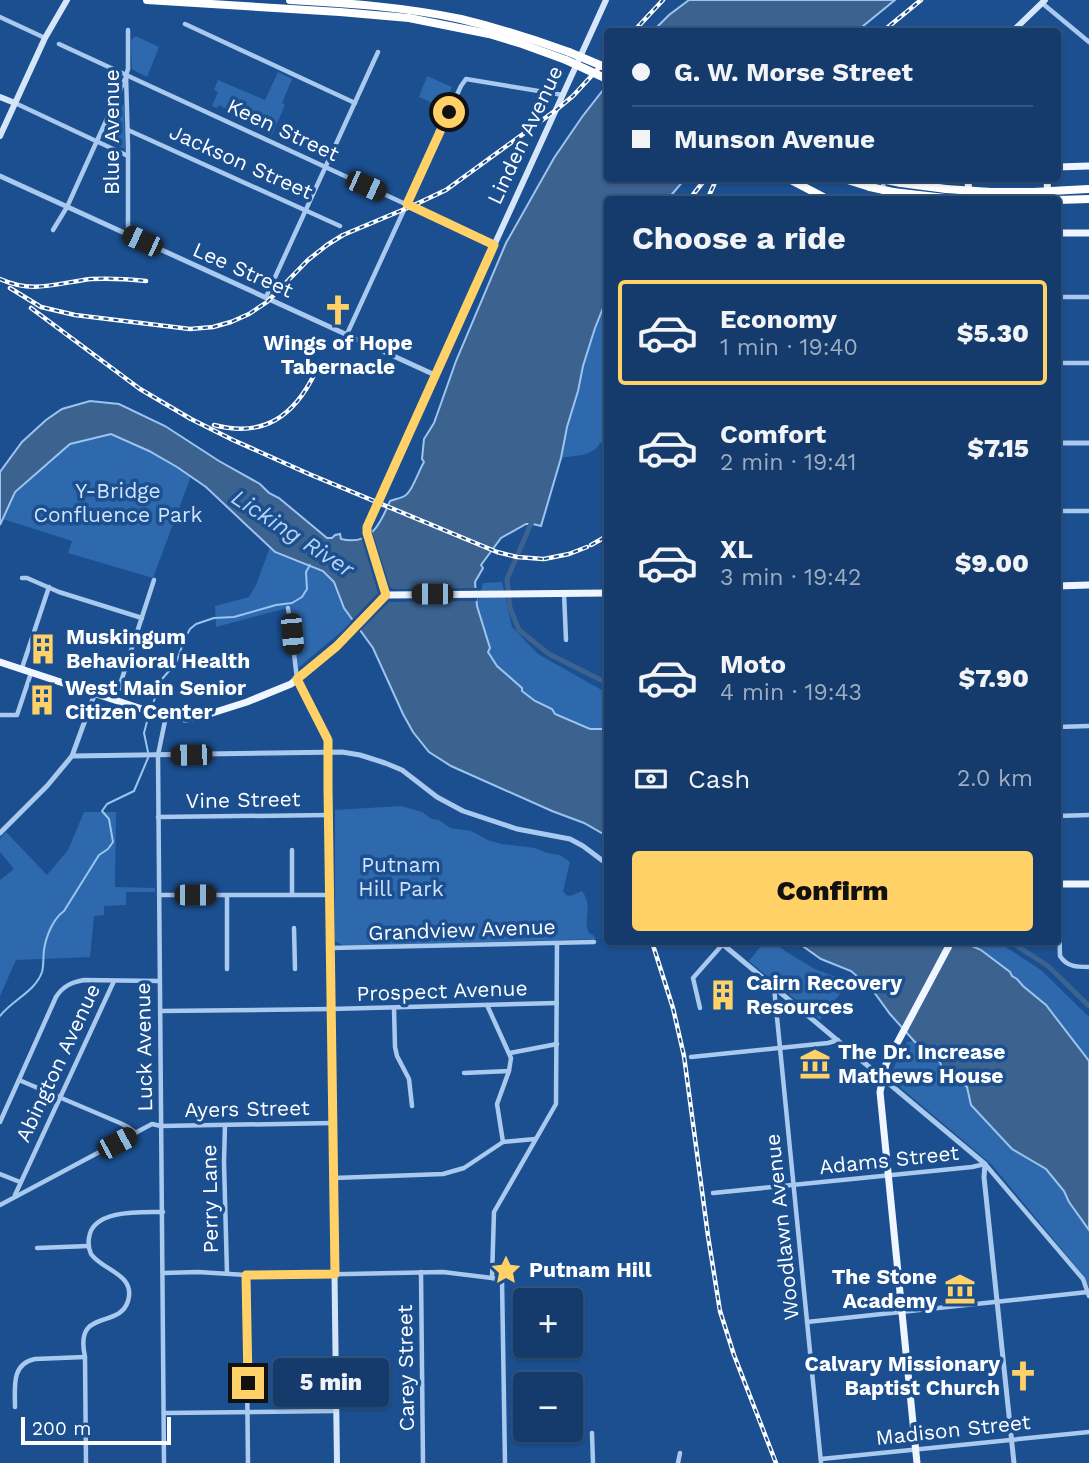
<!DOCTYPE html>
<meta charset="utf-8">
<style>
body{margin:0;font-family:"Work Sans",sans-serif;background:#214673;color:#f1f3f6;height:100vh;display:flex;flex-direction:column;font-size:26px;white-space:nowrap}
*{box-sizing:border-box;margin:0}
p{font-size:23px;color:#9dadc1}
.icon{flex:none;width:38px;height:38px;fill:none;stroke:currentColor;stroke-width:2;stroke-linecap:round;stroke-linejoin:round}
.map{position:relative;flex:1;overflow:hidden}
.side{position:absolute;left:604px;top:196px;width:457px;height:749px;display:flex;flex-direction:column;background:#143b6b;border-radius:7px;box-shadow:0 2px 5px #0004,0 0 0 2px #33557e}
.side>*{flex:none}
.banner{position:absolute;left:604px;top:28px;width:457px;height:154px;border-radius:7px;box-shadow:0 2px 5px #0004,0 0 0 2px #33557e;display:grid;align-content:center;height:154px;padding:0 28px;background:#143b6b}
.tools{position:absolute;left:513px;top:1288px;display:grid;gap:14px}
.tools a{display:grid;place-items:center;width:70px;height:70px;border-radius:7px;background:#143b6b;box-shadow:0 2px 5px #0004,0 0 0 2px #33557e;font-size:35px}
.scale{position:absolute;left:21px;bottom:18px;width:150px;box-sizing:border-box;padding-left:7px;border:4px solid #fff;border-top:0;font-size:19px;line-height:24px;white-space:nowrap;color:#fff;-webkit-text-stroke:5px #1b4f8f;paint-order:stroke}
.end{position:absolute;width:32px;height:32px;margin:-16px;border:9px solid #ffd166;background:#111;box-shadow:0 0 0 4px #111}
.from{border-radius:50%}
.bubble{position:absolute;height:49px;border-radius:7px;background:#143b6b;box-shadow:0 2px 5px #0004,0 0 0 2px #33557e;font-size:23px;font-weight:800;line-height:49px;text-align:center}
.car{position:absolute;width:21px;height:42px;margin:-21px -10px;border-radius:9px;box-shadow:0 0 5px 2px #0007;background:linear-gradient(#222 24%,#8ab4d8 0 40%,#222 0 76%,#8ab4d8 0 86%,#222 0)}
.banner b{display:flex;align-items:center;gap:24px;height:66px;font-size:26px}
.banner b+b{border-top:2px solid #33557e}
.banner i{width:18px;height:18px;background:#f1f3f6}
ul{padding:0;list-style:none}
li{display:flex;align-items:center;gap:21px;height:105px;margin:0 14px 10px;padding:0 14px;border:4px solid transparent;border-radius:7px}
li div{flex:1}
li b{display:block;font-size:26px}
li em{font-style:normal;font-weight:800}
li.active{border-color:#ffd166}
li>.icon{width:63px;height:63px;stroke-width:1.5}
h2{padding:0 28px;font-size:32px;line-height:84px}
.pay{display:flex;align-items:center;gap:18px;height:77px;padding:0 28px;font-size:26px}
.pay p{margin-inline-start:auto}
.button{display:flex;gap:14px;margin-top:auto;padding:14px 28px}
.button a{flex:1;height:80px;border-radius:7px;background:#ffd166;color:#111;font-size:28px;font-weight:800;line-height:80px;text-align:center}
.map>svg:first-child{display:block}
.green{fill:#2e69ad}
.water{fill:#3c6290;stroke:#9cc4f0;stroke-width:2}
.pier{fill:#1b4f8f}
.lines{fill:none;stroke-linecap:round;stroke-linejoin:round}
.stream{stroke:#9cc4f0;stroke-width:2}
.canal{stroke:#3c6290;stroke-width:5}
.minor{stroke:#a9c9ee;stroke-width:4.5}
.tertiary{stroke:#a9c9ee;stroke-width:5}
.secondary{stroke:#d6e6fa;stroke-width:6}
.primary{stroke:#f0f6ff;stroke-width:7}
.motorway{stroke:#fff;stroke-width:8}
.rail-casing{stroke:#fff;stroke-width:4.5}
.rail{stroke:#1b4f8f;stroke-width:2;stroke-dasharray:5;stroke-linecap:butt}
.motorway-bridge{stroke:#fff;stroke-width:8}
.route{stroke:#ffd166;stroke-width:9}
.labels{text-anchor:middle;stroke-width:7;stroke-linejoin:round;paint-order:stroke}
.street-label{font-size:21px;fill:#fff;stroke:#1b4f8f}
.poi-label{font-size:21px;font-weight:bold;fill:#fff;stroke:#1b4f8f;text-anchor:start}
.park-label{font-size:21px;fill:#cfe3fa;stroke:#1b4f8f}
.water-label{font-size:23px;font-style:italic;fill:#b5d3f5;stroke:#1b4f8f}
</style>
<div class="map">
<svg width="1089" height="1463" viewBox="0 0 1089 1463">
<rect width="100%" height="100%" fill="#1b4f8f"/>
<g class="green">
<polygon points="136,36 159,47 147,77 132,69 131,40"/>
<polygon points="278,72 292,79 282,103 285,105 272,135 253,126 254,123 219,105 217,108 212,106 218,92 214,90 218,80 265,100"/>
<polygon points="427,76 452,87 443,108 419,97"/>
<polygon points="119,103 124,105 125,149 103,139"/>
<path d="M607,298V443H600C592,457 575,455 561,458L567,427L578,391L583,366L595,328Z"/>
<polygon points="111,434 149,451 191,476 153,578 68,553 72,541 3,519 15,492 70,444"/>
<polygon points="279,523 378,595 341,632 298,668 291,607 216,627 215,606 249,597 256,585"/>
<polygon points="502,582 512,627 538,654 607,693 607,729 590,729 555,714 552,709 535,701 522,690 522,688 497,666 492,658 491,658 488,652 490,648 477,606 483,583"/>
<path d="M401,806L422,812L432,819L439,820L450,828L471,831L490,841L502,844L535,848L547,853L560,855L570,862L563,891L566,895L570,896L582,891C594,907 582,919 589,933L593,935L596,939L344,946L335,941V810Z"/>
<polygon points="84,812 116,812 115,887 155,888 155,892 126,892 126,905 104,906 104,915 94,916 90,957 16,960 0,996 0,880 14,869 0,852 0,838 6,832 47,875 68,850"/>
<polygon points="764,942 773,942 788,953 815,969 849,982 820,1020 749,961"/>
<polygon points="963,942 998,942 1041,970 1089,1017 1089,1061 1046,1005 1023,986 1017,979 1012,976 1010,972 981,950"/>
<polygon points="914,1041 940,1062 942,1069 967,1087 967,1093 1012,1149 1046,1169 1064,1191 1069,1202 1089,1230 1089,1287 1082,1274 992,1165 894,1082 896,1081 893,1069 907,1042"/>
</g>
<g class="water">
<polygon points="689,0 895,0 857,31 653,31 669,15"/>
<path d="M607,85V178L685,179L668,199L607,200V298L595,328L583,366L578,391L567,427L561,458L541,526L533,524H526L501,538L481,565L483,568L475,582L477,606L490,648L488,652L497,666L522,688V691L535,701L552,709L555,714L590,729H607V836L584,823L552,811L451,766L429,752L413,732L403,714L373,648L344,608L334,582L323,571L275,552L206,487L177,467L149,451L111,434L70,444L15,492L0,525V472L22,442L46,420L62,409L90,401L119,404L165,426L219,461L260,484L269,493L279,498L327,538H332L335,535L340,534L341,539C370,546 380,525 390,501C395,499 404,498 407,494C413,489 419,470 424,462L422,459L424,439L434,423L456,361L506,243L554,158L582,117Z"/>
<polygon points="797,942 963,942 981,950 1010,972 1012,976 1017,979 1023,986 1046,1005 1089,1061 1089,1230 1069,1202 1064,1191 1046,1169 1012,1149 971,1105 967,1087 942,1069 940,1062 914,1041 890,1014 871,988 851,971 821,959"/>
</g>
<polygon class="pier" points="372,531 390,587 394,589 477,588 477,601 389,602 358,633 350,622 378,593 361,536"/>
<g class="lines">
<g class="stream">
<polyline points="151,709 162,679 176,663 185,638 190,629 196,624 214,618 234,617 276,605 292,603 302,597 307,589 306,572 310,565"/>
<polyline points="148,752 144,733 149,714"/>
<path d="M0,1016C12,1000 35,992 42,972C44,964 43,957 44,950C46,936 53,919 64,911L99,855L108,849L113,842L109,819L102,811L107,804L134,791L148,758"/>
</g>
<g class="canal">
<polyline points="534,517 507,579 510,608 519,630 549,654 607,683"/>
<polyline points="1011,942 1048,966 1089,1006"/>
</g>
<g class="minor">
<polyline points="1042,3 1089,42"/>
<polyline points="0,17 45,38"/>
<polyline points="185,24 355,103"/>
<polyline points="128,30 128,69 126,75 128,147 128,235"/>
<polyline points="59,44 494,245"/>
<polyline points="15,103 128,156"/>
<polyline points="128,130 340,226"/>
<polyline points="883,179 884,200"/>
<polyline points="53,230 67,207 125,79"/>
<polyline points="266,297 378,52"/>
<polyline points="1057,297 1089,297"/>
<polyline points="347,334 461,86 466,79 563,95"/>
<polyline points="1057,363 1089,363"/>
<polyline points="1057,511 1089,511"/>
<polyline points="22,578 27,578 59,592 142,618"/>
<polyline points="564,593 566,640"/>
<polyline points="288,608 290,619 297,679"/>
<polyline points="22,668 49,587"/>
<polyline points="115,700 154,580"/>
<polyline points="0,715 17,715 31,673"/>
<polyline points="1057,727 1089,726"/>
<polyline points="1057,816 1089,815"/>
<polyline points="158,817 329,815"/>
<polyline points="292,850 292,895"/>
<path d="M1058,884L1060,956C1067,967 1077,967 1089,967"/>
<polyline points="159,895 329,895"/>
<polyline points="294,928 295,969"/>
<polyline points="331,948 594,942"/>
<polyline points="227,969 227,895"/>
<polyline points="774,987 821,1463"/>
<polyline points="487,1005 511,1058 509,1071 497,1104 503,1142"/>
<polyline points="394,1008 395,1047 397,1056 409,1079 412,1106"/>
<polyline points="700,1008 693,978 723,944"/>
<polyline points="160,1011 331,1009 557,1003"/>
<polyline points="510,1053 557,1044"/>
<polyline points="691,1057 828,1043 838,1040"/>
<polyline points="464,1073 509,1071"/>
<polyline points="19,1080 120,1123 128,1127 136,1133"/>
<path d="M0,1122L56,997C63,986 72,982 84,980L159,981"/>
<polyline points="225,1125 224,1162 227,1273"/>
<polyline points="0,1174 20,1182"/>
<polyline points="334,1178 443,1174 464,1168 503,1142 535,1139"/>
<polyline points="713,1193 972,1167 985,1164 1083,1279 1089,1296"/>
<polyline points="15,1195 114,981"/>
<polyline points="0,1205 152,1124 161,1126 333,1123"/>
<polyline points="37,1248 88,1246"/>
<polyline points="421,1272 423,1463"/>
<polyline points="163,1273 198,1272 246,1275 299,1275 443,1272 492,1278"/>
<polyline points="246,1275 248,1463"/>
<polyline points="807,1322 1088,1292"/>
<path d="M15,1407C15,1387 11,1364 35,1359L85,1357"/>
<polyline points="164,1413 336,1411"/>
<polyline points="592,1433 593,1463"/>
<polyline points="821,1459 1089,1432"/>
<path d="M86,1463L85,1357C74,1307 119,1330 128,1301C136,1274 103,1271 91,1254C89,1249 88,1243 89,1238C92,1209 142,1212 163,1212"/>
<polyline points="164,1463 158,755 166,716"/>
<polyline points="505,1463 502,1280 492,1278 494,1212 556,1104 557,943"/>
<polyline points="678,1463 680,1453"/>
</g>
<g class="tertiary">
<polyline points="0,176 435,375"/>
<polyline points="1057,443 1089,443"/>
<polyline points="72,756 342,752 360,755 385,763 402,770 437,797 463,811 517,829 570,839 583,846 607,864"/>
<polyline points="0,833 47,786 72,756 95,693"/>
<polyline points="720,942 985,1164 984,1177 1014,1463"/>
</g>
<g class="secondary">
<polyline points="1012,32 1045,0"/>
<polyline points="0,97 15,103"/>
<polyline points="0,136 45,38 67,0"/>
<polyline points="386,595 367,533 367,527 371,516 389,480 435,375 606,0"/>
<polyline points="297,679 328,739 328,788 337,1463"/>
</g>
<g class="primary">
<polyline points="1057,167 1089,166"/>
<polyline points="968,178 969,200"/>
<polyline points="1047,178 1048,200"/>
<polyline points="1057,233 1089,233"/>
<polyline points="1057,586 1089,585"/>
<polyline points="0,662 157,714 186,719 206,715 247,702 291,684 336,646 386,595 607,593"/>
<polyline points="1057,815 1058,884"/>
<polyline points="1057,884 1089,884"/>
<polyline points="917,1463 880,1092 886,1064 951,942"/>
</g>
<g class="motorway">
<polyline points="147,0 340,12 409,18 489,34 522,44 566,60"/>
<path d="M290,0C347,3 405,7 461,19C498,28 533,39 569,52"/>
<polyline points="787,178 829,200"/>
<polyline points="841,178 870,187"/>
<polyline points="901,183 946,189"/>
<polyline points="1069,190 1089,189"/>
<polyline points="893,192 962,200"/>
<polyline points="991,192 1034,192"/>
<polyline points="1057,200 1089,199"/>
</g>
<g class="rail-casing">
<g id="rail">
<polyline points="633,32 663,0"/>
<polyline points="882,32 921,0"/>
<polyline points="689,200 706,178"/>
<polyline points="707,200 717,178"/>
<path d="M0,279C33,294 57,283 91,279C110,278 127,279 146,281"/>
<polyline points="10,288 41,307 75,315 190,329 213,327 231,322 249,314 267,302 308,260 327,245 343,235 412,206 446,190 556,110 573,96 607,59"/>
<polyline points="31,308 140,389 191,419 233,440 309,474 497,552 517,557 543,559"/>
<path d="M214,425C264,438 294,416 315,373"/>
<polyline points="591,545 607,536"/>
<polyline points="544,559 569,554 587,547"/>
<polyline points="652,942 673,1008 684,1056 708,1236 720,1311 734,1355 776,1463"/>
</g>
</g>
<use href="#rail" class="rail"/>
<g class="motorway-bridge">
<polyline points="569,52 607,68"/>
<polyline points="566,60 607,79"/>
<polyline points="877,178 901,183"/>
<polyline points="870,187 893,192"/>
<polyline points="946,189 991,192"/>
<polyline points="1034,192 1069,190"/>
</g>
</g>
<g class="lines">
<polyline class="route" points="248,1383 246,1275 335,1274 328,788 328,740 297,679 337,646 386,595 367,533 367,527 494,245 407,204 449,112"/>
</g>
<defs>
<g id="church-bare" transform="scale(2.415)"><path d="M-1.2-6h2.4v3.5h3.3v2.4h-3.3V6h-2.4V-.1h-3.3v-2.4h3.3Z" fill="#ffd166" stroke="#1b4f8f" stroke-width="2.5" paint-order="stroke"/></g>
<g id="building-bare" transform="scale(2.415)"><path d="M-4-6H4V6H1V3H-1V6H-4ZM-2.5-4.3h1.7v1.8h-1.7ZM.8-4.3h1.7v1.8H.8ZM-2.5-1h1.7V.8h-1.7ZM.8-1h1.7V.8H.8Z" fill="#ffd166" stroke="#1b4f8f" stroke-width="2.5" paint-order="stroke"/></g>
<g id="museum-bare" transform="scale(2.415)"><path d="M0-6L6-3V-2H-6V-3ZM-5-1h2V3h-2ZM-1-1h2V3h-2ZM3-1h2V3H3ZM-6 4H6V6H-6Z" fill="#ffd166" stroke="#1b4f8f" stroke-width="2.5" paint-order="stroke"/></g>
<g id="sight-bare" transform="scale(2.415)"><path d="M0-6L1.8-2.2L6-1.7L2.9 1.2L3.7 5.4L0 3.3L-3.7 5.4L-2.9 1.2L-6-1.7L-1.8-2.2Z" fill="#ffd166" stroke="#1b4f8f" stroke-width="2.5" paint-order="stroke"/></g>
</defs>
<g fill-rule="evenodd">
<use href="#church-bare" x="338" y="310"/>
<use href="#building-bare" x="43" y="649"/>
<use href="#building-bare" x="42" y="700"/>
<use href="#building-bare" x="723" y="995"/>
<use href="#museum-bare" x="815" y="1064"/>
<use href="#sight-bare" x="506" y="1270"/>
<use href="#museum-bare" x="960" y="1289"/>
<use href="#church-bare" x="1023" y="1376"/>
</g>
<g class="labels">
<g class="street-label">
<text transform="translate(283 130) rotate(25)" y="7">Keen Street</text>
<text transform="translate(112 132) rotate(-90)" y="7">Blue Avenue</text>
<text transform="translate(525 135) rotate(-65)" y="7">Linden Avenue</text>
<text transform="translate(241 162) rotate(24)" y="7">Jackson Street</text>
<text transform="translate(243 270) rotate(24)" y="7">Lee Street</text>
<text transform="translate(243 800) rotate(-1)" y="7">Vine Street</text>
<text transform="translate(462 930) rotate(-2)" y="7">Grandview Avenue</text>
<text transform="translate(442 991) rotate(-2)" y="7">Prospect Avenue</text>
<text transform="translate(144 1047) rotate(-91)" y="7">Luck Avenue</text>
<text transform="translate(58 1063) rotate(-65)" y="7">Abington Avenue</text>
<text transform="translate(247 1109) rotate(-1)" y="7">Ayers Street</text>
<text transform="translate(889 1160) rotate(-6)" y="7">Adams Street</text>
<text transform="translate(210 1199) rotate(-91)" y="7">Perry Lane</text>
<text transform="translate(782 1227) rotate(-96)" y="7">Woodlawn Avenue</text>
<text transform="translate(406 1368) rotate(-91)" y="7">Carey Street</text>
<text transform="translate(953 1430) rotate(-6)" y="7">Madison Street</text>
</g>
<g class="poi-label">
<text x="338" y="350" text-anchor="middle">Wings of Hope<tspan x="338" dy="24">Tabernacle</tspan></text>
<text x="66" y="644">Muskingum<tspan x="66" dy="24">Behavioral Health</tspan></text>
<text x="65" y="695">West Main Senior<tspan x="65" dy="24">Citizen Center</tspan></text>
<text x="746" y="990">Cairn Recovery<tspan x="746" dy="24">Resources</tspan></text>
<text x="838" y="1059">The Dr. Increase<tspan x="838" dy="24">Mathews House</tspan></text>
<text x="529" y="1277">Putnam Hill</text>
<text x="937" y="1284" text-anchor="end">The Stone<tspan x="937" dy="24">Academy</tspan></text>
<text x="1000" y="1371" text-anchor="end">Calvary Missionary<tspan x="1000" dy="24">Baptist Church</tspan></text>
</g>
<g class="park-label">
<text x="118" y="498">Y-Bridge<tspan x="118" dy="24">Confluence Park</tspan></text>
<text x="401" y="872">Putnam<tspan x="401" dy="24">Hill Park</tspan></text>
</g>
<g class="water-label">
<text transform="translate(293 533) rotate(33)" y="8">Licking River</text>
</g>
</g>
</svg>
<div class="tools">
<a>+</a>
<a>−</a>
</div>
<div class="scale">200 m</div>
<i class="end from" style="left:449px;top:112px"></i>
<i class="end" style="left:248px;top:1383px"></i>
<div class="bubble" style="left:273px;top:1358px;width:116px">5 min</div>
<i class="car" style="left:366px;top:186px;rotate:114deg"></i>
<i class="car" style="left:142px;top:241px;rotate:295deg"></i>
<i class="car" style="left:432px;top:594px;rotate:270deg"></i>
<i class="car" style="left:292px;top:634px;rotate:175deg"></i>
<i class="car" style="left:191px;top:755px;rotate:269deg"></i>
<i class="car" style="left:195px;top:895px;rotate:90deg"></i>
<i class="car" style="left:117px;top:1143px;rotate:62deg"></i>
<div class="banner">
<b><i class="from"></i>G. W. Morse Street</b>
<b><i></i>Munson Avenue</b>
</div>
<section class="side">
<h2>Choose a ride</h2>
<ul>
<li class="active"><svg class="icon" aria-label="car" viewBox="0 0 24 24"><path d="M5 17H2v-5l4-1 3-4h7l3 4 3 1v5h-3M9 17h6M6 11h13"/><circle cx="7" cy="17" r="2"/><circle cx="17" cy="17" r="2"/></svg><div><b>Economy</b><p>1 min · 19:40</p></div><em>$5.30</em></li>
<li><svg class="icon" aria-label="car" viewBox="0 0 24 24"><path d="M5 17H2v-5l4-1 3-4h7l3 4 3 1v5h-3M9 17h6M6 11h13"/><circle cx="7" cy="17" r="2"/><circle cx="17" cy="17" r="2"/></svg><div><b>Comfort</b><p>2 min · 19:41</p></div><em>$7.15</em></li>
<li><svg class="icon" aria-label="car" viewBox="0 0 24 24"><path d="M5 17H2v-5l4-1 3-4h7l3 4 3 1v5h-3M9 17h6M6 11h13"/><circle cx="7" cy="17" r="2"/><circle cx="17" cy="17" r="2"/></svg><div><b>XL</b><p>3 min · 19:42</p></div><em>$9.00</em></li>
<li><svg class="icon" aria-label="car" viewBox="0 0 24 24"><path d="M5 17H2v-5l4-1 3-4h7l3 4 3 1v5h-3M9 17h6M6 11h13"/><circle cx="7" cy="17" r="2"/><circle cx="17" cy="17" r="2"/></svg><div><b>Moto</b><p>4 min · 19:43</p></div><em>$7.90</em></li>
</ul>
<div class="pay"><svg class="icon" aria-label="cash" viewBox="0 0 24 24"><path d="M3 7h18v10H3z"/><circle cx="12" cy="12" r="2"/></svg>Cash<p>2.0 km</p></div>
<div class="button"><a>Confirm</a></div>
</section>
</div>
